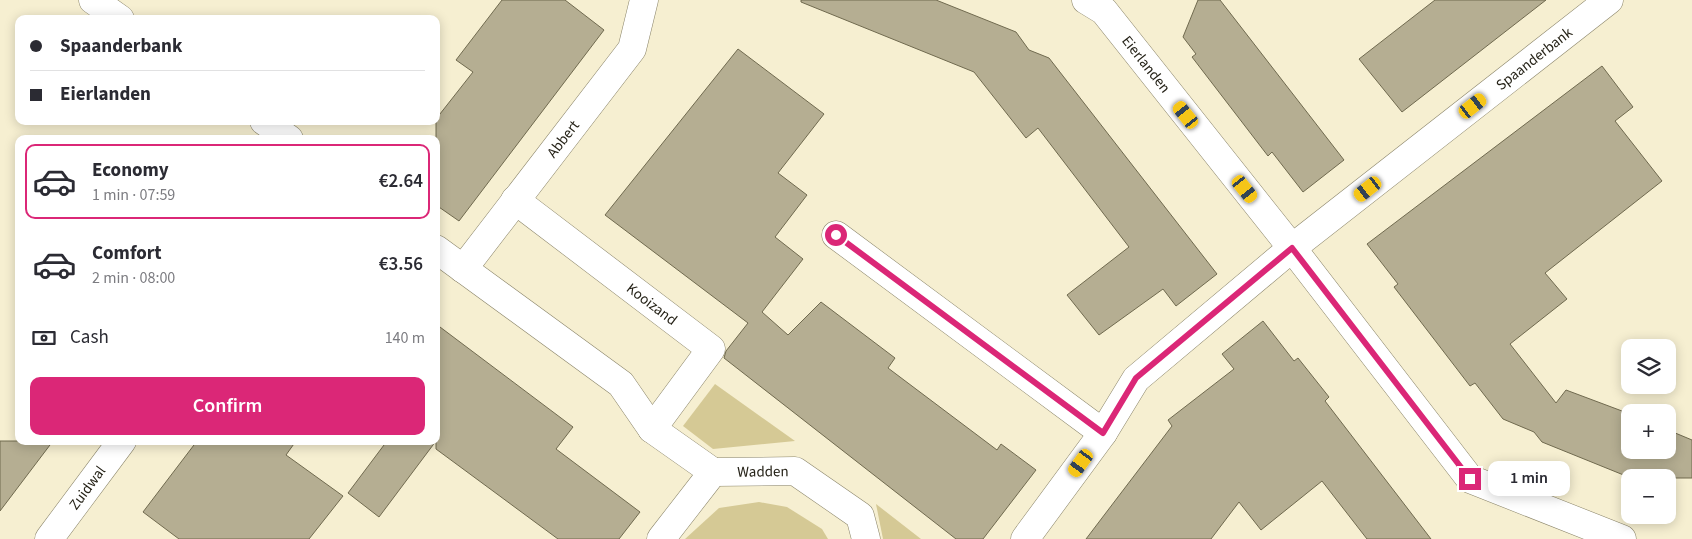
<!DOCTYPE html>
<meta charset="utf-8">
<style>
body{margin:0;font-family:"Source Sans 3",sans-serif;background:#f2f2f3;color:#2b2b33;height:100vh;display:flex;flex-direction:column;font-size:19px;white-space:nowrap}
*{box-sizing:border-box;margin:0}
p{font-size:16px;color:#7c7c81}
.icon{flex:none;width:28px;height:28px;fill:none;stroke:currentColor;stroke-width:2;stroke-linecap:round;stroke-linejoin:round}
.map{position:relative;flex:1;overflow:hidden}
.details{position:absolute;left:15px;top:135px;width:425px;height:310px;display:flex;flex-direction:column;background:#fff;border-radius:10px;box-shadow:0 2px 12px #0003}
.details>*{flex:none}
.guide{position:absolute;left:15px;top:15px;width:425px;height:110px;border-radius:10px;box-shadow:0 2px 12px #0003;display:grid;align-content:center;height:110px;padding:0 15px;background:#fff}
.fabs{position:absolute;left:1621px;top:339px;display:grid;gap:10px}
.fabs a{display:grid;place-items:center;width:55px;height:55px;border-radius:10px;background:#fff;box-shadow:0 2px 12px #0003;font-size:25px}
.end{position:absolute;width:22px;height:22px;margin:-11px;border:6px solid #db2777;background:#fff;box-shadow:0 0 0 2px #fff}
.from{border-radius:50%}
.bubble{position:absolute;height:35px;border-radius:10px;background:#fff;box-shadow:0 2px 12px #0003;font-size:16px;font-weight:600;line-height:35px;text-align:center}
.car{position:absolute;width:15px;height:30px;margin:-15px -8px;border-radius:6px;box-shadow:0 0 4px 1px #0007;background:linear-gradient(#f5c518 24%,#345 0 40%,#f5c518 0 76%,#345 0 86%,#f5c518 0)}
.guide b{display:flex;align-items:center;gap:18px;height:48px;font-size:19px}
.guide b+b{border-top:1px solid #e1e1e2}
.guide i{width:12px;height:12px;background:#2b2b33}
ul{padding:9px 0 0;list-style:none}
li{display:flex;align-items:center;gap:15px;height:75px;margin:0 10px 8px;padding:0 5px;border:2px solid transparent;border-radius:10px}
li div{flex:1}
li b{display:block;font-size:19px}
li em{font-style:normal;font-weight:600}
li.selected{border-color:#db2777}
li>.icon{width:45px;height:45px;stroke-width:1.5}
.pay{display:flex;align-items:center;gap:12px;height:55px;padding:0 15px;font-size:19px}
.pay p{margin-inline-start:auto}
.primary-button{display:flex;gap:10px;margin-top:auto;padding:10px 15px}
.primary-button a{flex:1;height:58px;border-radius:10px;background:#db2777;color:#fff;font-size:20px;font-weight:600;line-height:58px;text-align:center}
.map>svg:first-child{display:block}
.green{fill:#d5c995}
.building{fill:#b5ae92;stroke:#706a4f}
.lines{fill:none;stroke-linecap:round;stroke-linejoin:round}
.street-casing{stroke:#8a8469;stroke-width:29}
.street{stroke:#fff;stroke-width:28}
.route{stroke:#db2777;stroke-width:6}
.labels{text-anchor:middle;stroke-width:4.5;stroke-linejoin:round;paint-order:stroke}
.street-label{font-size:15px;fill:#262318;stroke:#fff}
</style>
<div class="map">
<svg width="1692" height="539" viewBox="0 0 1692 539">
<rect width="100%" height="100%" fill="#f6efd1"/>
<g class="green">
<polygon points="715,384 795,441 713,449 683,426"/>
<polygon points="759,502 787,507 822,529 828,539 685,539 719,508"/>
<polygon points="876,504 921,539 883,539"/>
</g>
<g class="building">
<polygon points="502,0 565,0 604,30 459,221 436,205 436,119 473,72 456,60"/>
<polygon points="801,0 936,0 1016,32 1029,50 1049,58 1217,274 1176,306 1163,289 1099,335 1067,295 1129,247 1038,128 1026,138 974,72 801,2"/>
<polygon points="1198,0 1220,0 1344,160 1303,192 1272,152 1268,156 1192,57 1196,54 1183,37"/>
<polygon points="1435,0 1546,0 1402,112 1359,59"/>
<polygon points="738,49 824,114 778,173 807,195 775,237 803,259 762,312 788,335 821,302 895,358 888,368 997,450 1001,444 1036,470 983,539 956,539 724,358 726,351 748,323 605,215"/>
<polygon points="1602,66 1633,107 1615,121 1662,181 1545,273 1567,299 1510,344 1556,403 1566,390 1630,414 1630,450 1668,450 1668,430 1692,440 1692,478 1631,478 1542,442 1534,432 1503,419 1475,383 1470,386 1437,343 1394,287 1398,284 1367,244"/>
<polygon points="1263,321 1294,361 1298,358 1329,397 1325,401 1431,539 1367,539 1322,481 1261,530 1239,502 1211,539 1086,539 1172,426 1168,420 1234,369 1222,354"/>
<polygon points="436,324 573,427 556,449 640,512 619,539 558,539 436,449"/>
<polygon points="0,441 53,441 0,511"/>
<polygon points="197,441 296,441 286,455 343,496 309,539 179,539 143,512"/>
<polygon points="387,441 436,441 379,517 348,493"/>
</g>
<g class="lines">
<g class="street-casing">
<g id="street">
<polyline points="93,0 120,19"/>
<path id="s1" d="M1086,0L1104,11L1292,248L1470,479L1622,539"/>
<polyline points="264,121 289,139"/>
<path id="s2" d="M515,200L711,349L652,429"/>
<polyline points="836,235 1103,433"/>
<polyline points="436,249 621,384 652,429 713,472"/>
<path id="s3" d="M463,269L632,49L644,0"/>
<path id="s4" d="M713,472L795,471L860,516L866,539"/>
<path id="s5" d="M49,539L122,441"/>
<polyline points="661,539 713,472"/>
<path id="s6" d="M1025,539L1103,433L1136,379L1292,248L1609,0"/>
</g>
</g>
<use href="#street" class="street"/>
</g>
<g class="lines">
<polyline class="route" points="836,235 1103,433 1136,378 1292,248 1470,479"/>
</g>
<g class="labels">
<g class="street-label">
<text dy="5" stroke="none"><textPath href="#s6" startOffset="706">Spaanderbank</textPath></text>
<text dy="5" stroke="none"><textPath href="#s1" startOffset="89">Eierlanden</textPath></text>
<text dy="5" stroke="none"><textPath href="#s3" startOffset="164">Abbert</textPath></text>
<text dy="5" stroke="none"><textPath href="#s2" startOffset="172">Kooizand</textPath></text>
<text dy="5" stroke="none"><textPath href="#s4" startOffset="50">Wadden</textPath></text>
<text dy="5" stroke="none"><textPath href="#s5" startOffset="64">Zuidwal</textPath></text>
</g>
</g>
</svg>
<div class="fabs">
<a><svg class="icon" aria-label="layers" viewBox="0 0 24 24"><path d="M12 4l9 5-9 5-9-5zM3 14l9 5 9-5"/></svg></a>
<a>+</a>
<a>−</a>
</div>
<i class="end from" style="left:836px;top:235px"></i>
<i class="end" style="left:1470px;top:479px"></i>
<div class="bubble" style="left:1488px;top:461px;width:82px">1 min</div>
<i class="car" style="left:1473px;top:106px;rotate:52deg"></i>
<i class="car" style="left:1186px;top:115px;rotate:321deg"></i>
<i class="car" style="left:1245px;top:189px;rotate:141deg"></i>
<i class="car" style="left:1368px;top:189px;rotate:232deg"></i>
<i class="car" style="left:1081px;top:463px;rotate:216deg"></i>
<div class="guide">
<b><i class="from"></i>Spaanderbank</b>
<b><i></i>Eierlanden</b>
</div>
<section class="details">
<ul>
<li class="selected"><svg class="icon" aria-label="car" viewBox="0 0 24 24"><path d="M5 17H2v-5l4-1 3-4h7l3 4 3 1v5h-3M9 17h6M6 11h13"/><circle cx="7" cy="17" r="2"/><circle cx="17" cy="17" r="2"/></svg><div><b>Economy</b><p>1 min · 07:59</p></div><em>€2.64</em></li>
<li><svg class="icon" aria-label="car" viewBox="0 0 24 24"><path d="M5 17H2v-5l4-1 3-4h7l3 4 3 1v5h-3M9 17h6M6 11h13"/><circle cx="7" cy="17" r="2"/><circle cx="17" cy="17" r="2"/></svg><div><b>Comfort</b><p>2 min · 08:00</p></div><em>€3.56</em></li>
</ul>
<div class="pay"><svg class="icon" aria-label="cash" viewBox="0 0 24 24"><path d="M3 7h18v10H3z"/><circle cx="12" cy="12" r="2"/></svg>Cash<p>140 m</p></div>
<div class="primary-button"><a>Confirm</a></div>
</section>
</div>
